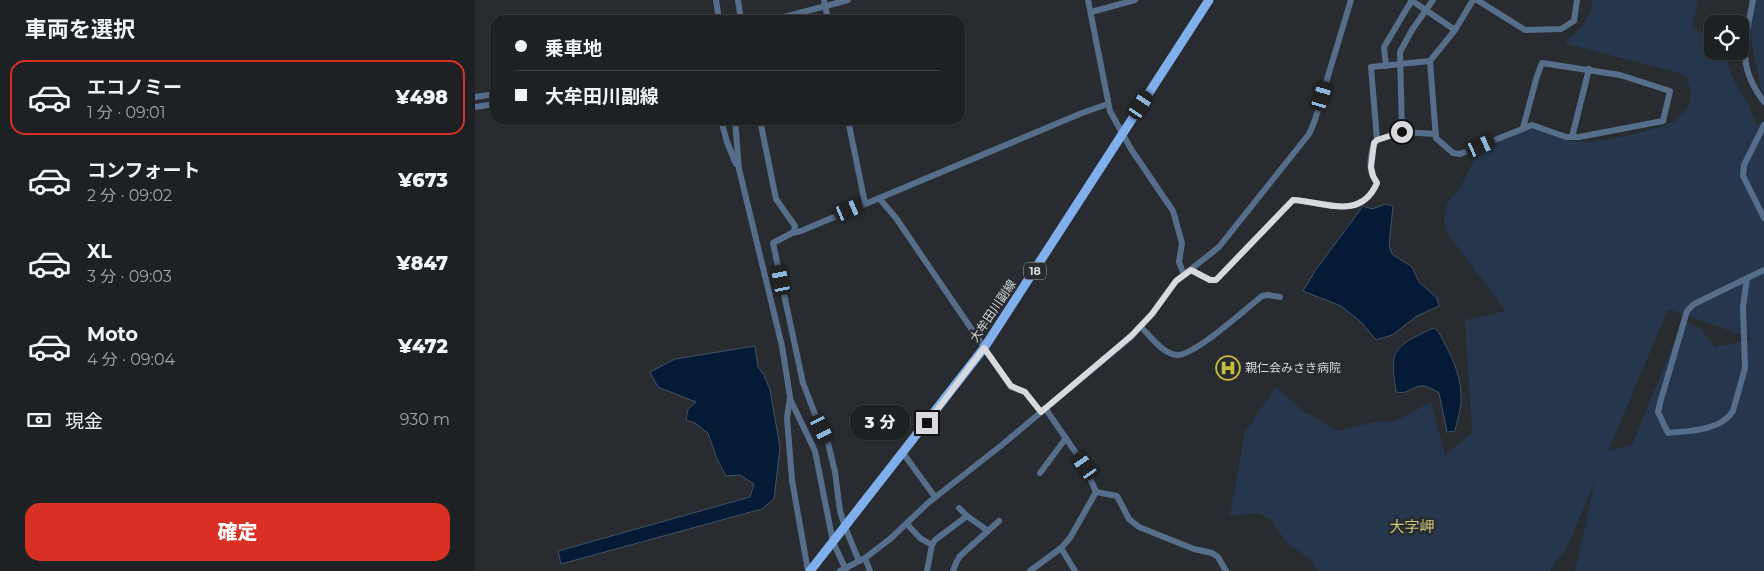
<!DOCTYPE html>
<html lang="ja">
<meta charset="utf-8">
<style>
body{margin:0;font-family:Montserrat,"Noto Sans JP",sans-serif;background:#26292c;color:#f1f3f6;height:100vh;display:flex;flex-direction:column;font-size:19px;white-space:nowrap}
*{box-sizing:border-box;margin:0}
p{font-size:16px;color:#a1a3a6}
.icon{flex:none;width:28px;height:28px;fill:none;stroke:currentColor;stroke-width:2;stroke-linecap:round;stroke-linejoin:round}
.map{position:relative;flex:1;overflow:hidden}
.drawer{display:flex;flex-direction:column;background:#1e2124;width:475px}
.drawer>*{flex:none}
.top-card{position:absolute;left:15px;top:15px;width:475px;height:110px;border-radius:15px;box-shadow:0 1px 4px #0004,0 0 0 1px #3c3e41;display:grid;align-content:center;height:110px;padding:0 25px;background:#1e2124}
.fabs{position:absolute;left:1229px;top:15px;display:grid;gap:10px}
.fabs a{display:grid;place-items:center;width:45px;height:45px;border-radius:10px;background:#1e2124;box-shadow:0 1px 4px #0004,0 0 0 1px #3c3e41;font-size:25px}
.end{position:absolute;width:22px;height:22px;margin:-11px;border:6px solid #d7d9dc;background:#111;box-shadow:0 0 0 2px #111}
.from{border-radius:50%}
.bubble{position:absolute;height:35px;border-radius:15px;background:#1e2124;box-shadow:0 1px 4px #0004,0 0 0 1px #3c3e41;font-size:16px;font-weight:800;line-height:35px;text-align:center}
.car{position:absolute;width:15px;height:30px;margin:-15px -8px;border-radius:6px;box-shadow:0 0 4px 1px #0007;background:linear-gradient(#222 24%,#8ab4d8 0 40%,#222 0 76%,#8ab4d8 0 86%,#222 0)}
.top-card b{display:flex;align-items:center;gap:18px;height:48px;font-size:19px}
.top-card b+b{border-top:1px solid #3c3e41}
.top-card i{width:12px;height:12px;background:#f1f3f6}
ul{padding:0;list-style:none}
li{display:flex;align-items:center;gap:15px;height:75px;margin:0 10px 8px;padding:0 15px;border:2px solid transparent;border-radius:15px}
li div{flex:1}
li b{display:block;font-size:19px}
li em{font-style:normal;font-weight:800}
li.selected{border-color:#d93025}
li>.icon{width:45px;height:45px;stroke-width:1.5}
h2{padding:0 25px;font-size:22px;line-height:60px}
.pay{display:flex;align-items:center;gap:12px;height:55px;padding:0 25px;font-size:19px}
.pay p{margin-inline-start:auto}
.cta{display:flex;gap:10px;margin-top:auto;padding:10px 25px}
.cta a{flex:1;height:58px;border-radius:15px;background:#d93025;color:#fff;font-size:20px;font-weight:800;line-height:58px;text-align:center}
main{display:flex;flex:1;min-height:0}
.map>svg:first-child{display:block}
.green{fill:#26374d;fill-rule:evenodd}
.water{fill:#041a35;stroke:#435367}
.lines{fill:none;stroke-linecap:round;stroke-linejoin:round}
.minor{stroke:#576e8b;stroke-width:6}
.major{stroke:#80afec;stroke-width:9}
.route{stroke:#d7d9dc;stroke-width:6}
.labels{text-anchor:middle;stroke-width:5;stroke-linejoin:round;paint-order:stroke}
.shield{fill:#282c30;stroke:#a2a5a8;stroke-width:1}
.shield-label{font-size:11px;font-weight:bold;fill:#d7d9dc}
.street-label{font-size:12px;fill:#d7d9dc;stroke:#282c30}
.poi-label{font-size:12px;fill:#d7d9dc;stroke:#282c30;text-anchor:start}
.quarter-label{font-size:15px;fill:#ccc779;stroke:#282c30}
</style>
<main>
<section class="drawer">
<h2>車両を選択</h2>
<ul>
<li class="selected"><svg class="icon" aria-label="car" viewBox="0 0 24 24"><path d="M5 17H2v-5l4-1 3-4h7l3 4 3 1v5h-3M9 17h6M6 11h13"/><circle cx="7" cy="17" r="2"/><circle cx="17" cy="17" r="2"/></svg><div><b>エコノミー</b><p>1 分 · 09:01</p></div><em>¥498</em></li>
<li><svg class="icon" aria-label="car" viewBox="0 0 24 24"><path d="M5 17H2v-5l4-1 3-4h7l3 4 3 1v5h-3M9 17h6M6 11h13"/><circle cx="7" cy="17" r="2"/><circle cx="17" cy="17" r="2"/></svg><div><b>コンフォート</b><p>2 分 · 09:02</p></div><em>¥673</em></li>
<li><svg class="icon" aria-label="car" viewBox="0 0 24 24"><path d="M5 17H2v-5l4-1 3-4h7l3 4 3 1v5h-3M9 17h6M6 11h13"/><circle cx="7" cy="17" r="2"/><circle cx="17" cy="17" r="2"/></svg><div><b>XL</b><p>3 分 · 09:03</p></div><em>¥847</em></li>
<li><svg class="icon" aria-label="car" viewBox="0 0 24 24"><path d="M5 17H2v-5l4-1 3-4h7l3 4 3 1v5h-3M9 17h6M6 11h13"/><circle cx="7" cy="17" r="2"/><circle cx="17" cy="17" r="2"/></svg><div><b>Moto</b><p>4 分 · 09:04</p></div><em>¥472</em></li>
</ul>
<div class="pay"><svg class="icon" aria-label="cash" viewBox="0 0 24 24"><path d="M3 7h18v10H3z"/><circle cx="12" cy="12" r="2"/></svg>現金<p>930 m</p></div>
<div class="cta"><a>確定</a></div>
</section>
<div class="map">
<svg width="1289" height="571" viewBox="0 0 1289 571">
<rect width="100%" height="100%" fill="#282c30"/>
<g class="green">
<path d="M1117,0H1223L1217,28L1237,37L1238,51H1249L1258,79L1272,103L1282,126L1289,119V571H1100L1120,482L1092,546L1075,571H844L837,561L811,542L797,521L784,513L755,516L770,432L801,387L827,410L862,431L901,422L920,421L956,402L970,456L997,432L990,320L1031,311L972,233L969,221L972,203L986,186L999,161L1010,148L1042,130L1072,127L1097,141L1116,142L1151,136L1191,125L1198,122L1212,110L1215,102L1216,92L1213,81L1212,77L1207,74L1090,43C1102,30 1118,19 1117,0ZM1193,309L1279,339L1240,347L1225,328L1208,321L1157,445L1133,451Z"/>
<polygon points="1275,0 1289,0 1289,102 1276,41"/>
</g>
<g class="water">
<polygon points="911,204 918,206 914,246 917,254 937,267 944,282 962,298 964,306 942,316 917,335 901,340 886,322 866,306 828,291 840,271 888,206 897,209"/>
<path d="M959,328L963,331C974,352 986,372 986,396C987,408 982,420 980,431L972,432L964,393C959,390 954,387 949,386C937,385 935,395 921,392C920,381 917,370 919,359C920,344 946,334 959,328Z"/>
<polygon points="280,346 283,367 289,375 295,390 305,447 299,499 287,509 86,564 83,551 275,497 279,484 265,475 251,476 242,459 233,433 220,423 211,420 213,409 221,402 183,387 175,372 200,359"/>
</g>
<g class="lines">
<g class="minor">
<polyline points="241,0 244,20"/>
<polyline points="263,0 266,20"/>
<polyline points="349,0 353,20"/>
<polyline points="613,0 635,111 656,149 698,211 707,243 704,262 709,275"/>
<polyline points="936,0 980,30"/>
<polyline points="1002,0 1050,30 1086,29 1099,21 1102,0"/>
<path d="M1278,0C1270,43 1261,65 1289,102"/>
<polyline points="616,12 660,0"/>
<polyline points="298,20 373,0"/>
<polyline points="955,61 961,138 978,153 985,154 1057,125 1091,137 1104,137 1188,121 1195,91 1145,75 1067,63 1062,76 1048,128"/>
<polyline points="911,66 909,47 937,0"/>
<polyline points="0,97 20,94"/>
<polyline points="0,107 20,104"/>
<polyline points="246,120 252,142 261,164"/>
<polyline points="260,120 264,169 307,346 315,397 312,418 317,480 333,571"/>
<polyline points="285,120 301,199 320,226 319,231 317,233"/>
<polyline points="373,120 390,203"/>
<polyline points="1289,125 1269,165 1268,176 1289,218"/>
<polyline points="927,132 925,52 937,30 958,0"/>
<polyline points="1097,137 1114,69"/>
<polyline points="902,140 927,132 961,134"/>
<polyline points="404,198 421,218 536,387 550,392 566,412"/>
<path d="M716,270L735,280H741L818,200C848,201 885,222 902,183C901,181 899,179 898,176C893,168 896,147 902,140L896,67L955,61L980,30L998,0"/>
<path d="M1272,278L1268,307L1270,368L1258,411C1246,431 1214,431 1193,433L1183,412L1185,403L1212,311L1219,304L1289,270"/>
<path d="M666,327C675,336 688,354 702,355C719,356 772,308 787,296L793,295L805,297"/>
<polyline points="316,401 340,451 358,542 371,570"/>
<polyline points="428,453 460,497"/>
<polyline points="565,473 591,438"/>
<polyline points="621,492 642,496 654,519 664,527 719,549 737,553 743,557 751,571"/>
<polyline points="484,508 492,516 513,531"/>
<polyline points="432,524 445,538 457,545 452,571"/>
<polyline points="457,545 460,540 492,516"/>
<polyline points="586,548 600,571"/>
<polyline points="390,558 395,571"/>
<polyline points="384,561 370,527 365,511 360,472 353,443 340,414 328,383 298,243 317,233 326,231 607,113 633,104"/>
<path d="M365,571L390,558L415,539L453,503L528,444L656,337L677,314L701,281L744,247L834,134C842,119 845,102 850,86C859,57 867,29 876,0"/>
<polyline points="478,571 481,563 485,556 524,521"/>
<polyline points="555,571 586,548 595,538 621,492 610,466 570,408"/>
</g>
<polyline class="major" points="335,571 509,348 734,0"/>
</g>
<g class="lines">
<path class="route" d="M452,423L509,348L536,386L550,392L566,412L656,336L677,314L701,281L716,270L735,280H741L818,200C848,201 885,222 902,183L898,176L896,167L899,143L902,140L927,132"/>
</g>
<defs>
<g id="hospital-ring" transform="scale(1.25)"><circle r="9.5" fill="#282c30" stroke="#c6bc3d" stroke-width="1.5"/><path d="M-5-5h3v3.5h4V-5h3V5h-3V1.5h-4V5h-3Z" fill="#c6bc3d"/></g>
</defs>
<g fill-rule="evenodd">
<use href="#hospital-ring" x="753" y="368"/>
</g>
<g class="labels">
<rect class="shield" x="549" y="262.5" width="22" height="17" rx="4"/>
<g class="shield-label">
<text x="560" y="275">18</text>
</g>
<g class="street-label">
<text transform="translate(518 311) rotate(-56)" y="4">大牟田川副線</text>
</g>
<g class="poi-label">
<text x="770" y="372">親仁会みさき病院</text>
</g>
<g class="quarter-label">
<text x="937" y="532">大字岬</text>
</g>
</g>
</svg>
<div class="fabs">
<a><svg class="icon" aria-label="locate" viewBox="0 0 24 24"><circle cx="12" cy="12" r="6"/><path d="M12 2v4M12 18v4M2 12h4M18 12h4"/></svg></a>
</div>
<i class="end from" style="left:927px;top:132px"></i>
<i class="end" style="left:452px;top:423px"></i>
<div class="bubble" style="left:375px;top:405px;width:60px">3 分</div>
<i class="car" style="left:847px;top:96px;rotate:17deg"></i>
<i class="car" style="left:666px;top:105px;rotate:33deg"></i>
<i class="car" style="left:1006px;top:146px;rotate:66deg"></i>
<i class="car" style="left:374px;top:210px;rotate:67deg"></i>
<i class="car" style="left:306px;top:280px;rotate:349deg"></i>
<i class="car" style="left:347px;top:429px;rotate:154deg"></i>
<i class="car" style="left:610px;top:466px;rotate:325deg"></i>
<div class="top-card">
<b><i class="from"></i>乗車地</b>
<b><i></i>大牟田川副線</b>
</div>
</div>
</main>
